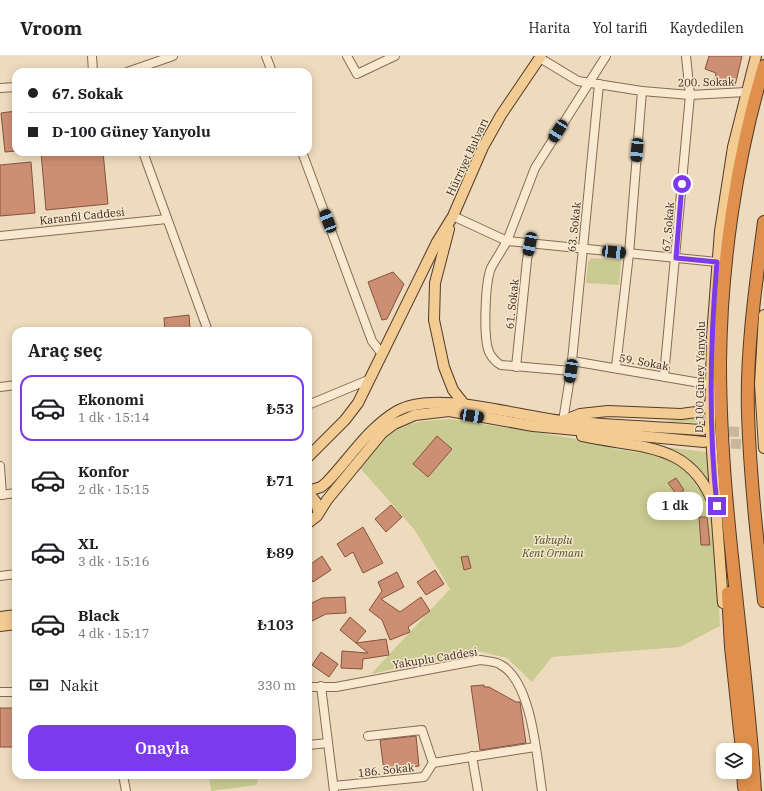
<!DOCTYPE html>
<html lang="tr">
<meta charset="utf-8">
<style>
body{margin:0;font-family:"IBM Plex Serif",serif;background:#f2f2f2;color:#202124;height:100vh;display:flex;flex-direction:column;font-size:15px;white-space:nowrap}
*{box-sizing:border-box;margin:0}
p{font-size:13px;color:#757577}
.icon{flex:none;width:22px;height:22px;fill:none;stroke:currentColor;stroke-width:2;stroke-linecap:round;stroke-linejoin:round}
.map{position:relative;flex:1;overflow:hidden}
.sheet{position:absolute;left:12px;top:271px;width:300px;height:452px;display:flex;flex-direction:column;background:#fff;border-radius:12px;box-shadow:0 2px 10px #0003}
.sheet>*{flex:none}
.hud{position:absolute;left:12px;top:12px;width:300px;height:88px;border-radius:12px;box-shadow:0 2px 10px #0003;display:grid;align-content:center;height:88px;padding:0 16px;background:#fff}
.controls{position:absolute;left:716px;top:687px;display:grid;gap:8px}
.controls a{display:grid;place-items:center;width:36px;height:36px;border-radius:8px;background:#fff;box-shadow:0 2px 10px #0003;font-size:20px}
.end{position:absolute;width:18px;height:18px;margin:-9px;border:5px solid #7c3aed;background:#fff;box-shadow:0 0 0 2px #fff}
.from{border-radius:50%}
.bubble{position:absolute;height:28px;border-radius:12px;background:#fff;box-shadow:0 2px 10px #0003;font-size:13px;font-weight:600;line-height:28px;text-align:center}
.car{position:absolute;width:12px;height:24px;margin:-12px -6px;border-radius:5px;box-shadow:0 0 3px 1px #0007;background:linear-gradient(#222 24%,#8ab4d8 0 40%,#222 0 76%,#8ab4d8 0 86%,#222 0)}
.hud b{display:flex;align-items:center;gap:14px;height:38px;font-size:15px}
.hud b+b{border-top:1px solid #e0e0e0}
.hud i{width:10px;height:10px;background:#202124}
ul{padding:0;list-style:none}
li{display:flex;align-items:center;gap:12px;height:66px;margin:0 8px 6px;padding:0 8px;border:2px solid transparent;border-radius:12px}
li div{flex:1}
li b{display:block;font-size:15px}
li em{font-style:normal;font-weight:600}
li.selected{border-color:#7c3aed}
li>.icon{width:36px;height:36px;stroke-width:1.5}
h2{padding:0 16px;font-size:18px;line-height:48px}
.pay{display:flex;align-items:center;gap:10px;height:44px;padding:0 16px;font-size:15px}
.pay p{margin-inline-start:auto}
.primary-button{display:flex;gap:8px;margin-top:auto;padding:8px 16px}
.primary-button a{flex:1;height:46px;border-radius:12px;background:#7c3aed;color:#fff;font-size:16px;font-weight:600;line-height:46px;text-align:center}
header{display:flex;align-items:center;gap:24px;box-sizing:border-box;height:56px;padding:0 20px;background:#fff;border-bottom:1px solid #e0e0e0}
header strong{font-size:19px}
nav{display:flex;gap:22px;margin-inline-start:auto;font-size:14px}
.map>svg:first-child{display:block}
.green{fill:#cacb92}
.building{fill:#cc8f73;stroke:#85523c}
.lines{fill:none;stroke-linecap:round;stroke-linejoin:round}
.major-tunnel{stroke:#c9b79d;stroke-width:10;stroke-dasharray:10 5;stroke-linecap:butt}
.minor-casing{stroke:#856b56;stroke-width:10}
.major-casing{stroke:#533a2b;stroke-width:12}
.highway-casing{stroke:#533a2b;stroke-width:14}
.minor{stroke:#f9e9d0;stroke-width:8}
.major{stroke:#f2cc93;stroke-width:10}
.highway{stroke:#df904c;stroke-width:12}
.route{stroke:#7c3aed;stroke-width:5}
.labels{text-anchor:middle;stroke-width:3;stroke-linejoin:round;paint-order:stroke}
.street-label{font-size:11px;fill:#35251b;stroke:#f5e6cd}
.park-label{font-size:11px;font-style:italic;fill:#4a5122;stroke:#f5e6cd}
</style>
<header>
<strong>Vroom</strong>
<nav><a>Harita</a><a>Yol tarifi</a><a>Kaydedilen</a></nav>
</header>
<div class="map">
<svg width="764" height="735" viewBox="0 0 764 735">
<rect width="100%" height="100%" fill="#eedbbd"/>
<g class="green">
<polygon points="591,202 621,204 619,229 586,227 588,206"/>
<polygon points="703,360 703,367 665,365"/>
<path d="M450,363L571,382L616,393L642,397L667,402L683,413L695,424L708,445L714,464L720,570L680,591L552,601L532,626L507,602L478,595L371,618L450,533L414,473L360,412C371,399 382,379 398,372C414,365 433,364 450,363Z"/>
<polygon points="657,390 707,396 708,414 712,425 712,433"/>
<polygon points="209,719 260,719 256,729 211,735"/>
</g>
<g class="building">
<polygon points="709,0 742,0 735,30 714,29 716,17 705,13"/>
<polygon points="16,55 16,95 5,96 1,57"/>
<polygon points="41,96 103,96 108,148 46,154"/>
<polygon points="31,106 35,157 0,160 0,109"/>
<polygon points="393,216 404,228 387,263 382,264 368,226"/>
<polygon points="189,259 190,273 165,275 164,262"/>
<polygon points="437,380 452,393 428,421 413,408"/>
<polygon points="676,422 684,434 677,439 668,427"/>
<polygon points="391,449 402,461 386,476 375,463"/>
<polygon points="699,461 707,461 710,489 701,489"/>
<polygon points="363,471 383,507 363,517 353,496 345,501 337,488"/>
<polygon points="322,500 331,514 313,526 308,518 308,510"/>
<polygon points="468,500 471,512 464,514 461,501"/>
<polygon points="435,514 444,528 426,539 417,526"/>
<polygon points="397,516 404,531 381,543 400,556 421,541 430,555 408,571 410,576 390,584 382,564 369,554 382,535 378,526"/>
<polygon points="345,541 346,557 326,558 308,567 308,549 322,542"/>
<polygon points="350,561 366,575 356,587 340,574"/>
<polygon points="386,583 389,599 363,603 362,613 341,612 342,595 368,597 356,587"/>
<polygon points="321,596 338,608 329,621 312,609"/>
<polygon points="484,629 484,631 489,631 516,646 520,646 526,687 480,694 471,630"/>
<rect x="0" y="652" width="16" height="39"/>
<polygon points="416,680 419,710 384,715 380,684"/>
</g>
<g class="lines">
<g class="major-tunnel">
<polyline points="714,375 764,377"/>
<polyline points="716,387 764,389"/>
</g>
<g class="minor-casing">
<g id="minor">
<polyline points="92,0 93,16"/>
<polyline points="266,0 272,16"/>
<polyline points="347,0 357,18 395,0"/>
<polyline points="540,2 578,25 642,35 629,198 616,311"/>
<polyline points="127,16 173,0"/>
<polyline points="0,32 16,31"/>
<polyline points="642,35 690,39 746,36"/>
<polyline points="143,96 208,275"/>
<polyline points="302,96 372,285 382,298"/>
<polyline points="453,160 507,185 535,112 606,0"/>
<polyline points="0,180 167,163"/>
<polyline points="572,305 712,329"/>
<polyline points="516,311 527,204 530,188"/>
<path d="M571,315L501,309C495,306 492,302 489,296C483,281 485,227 491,212C496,203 502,194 507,185L717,206"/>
<polyline points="664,320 690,39 686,0"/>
<polyline points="0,331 16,329"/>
<polyline points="308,349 368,324"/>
<polyline points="563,365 571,315 599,28"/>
<polyline points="0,410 2,439"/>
<polyline points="0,439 16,437"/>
<polyline points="0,520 16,518"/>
<polyline points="321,630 334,735"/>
<path d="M308,631H336L480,604C486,605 496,605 501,609C532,626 537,702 542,735"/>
<polyline points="0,636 16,636"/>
<polyline points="368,680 422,674 433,707"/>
<polyline points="308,689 328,687"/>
<polyline points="472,700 478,735"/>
<polyline points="123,719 126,735"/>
<polyline points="334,730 424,721 433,707 535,691"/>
</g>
</g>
<g class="major-casing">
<g id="major">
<polyline points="449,173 435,227 434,264 444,311 453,334 464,348"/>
<polyline points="764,259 760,328 764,392"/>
<polyline points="565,364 580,358 608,355 681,358 696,356 712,347"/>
<path d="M582,380C638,393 691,384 714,450"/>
<polyline points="308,401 345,364 358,347 437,186 453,160 483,91 501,59 541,0"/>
<path d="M308,435L321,431L327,426C350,402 368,372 397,355C436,333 519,361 564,365C610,369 656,371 702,374"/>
<polyline points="308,436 316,446 318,455"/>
<polyline points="308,467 317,460 327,444 382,377 394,368 415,359 449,355 533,370 704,386"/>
<polyline points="723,547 710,368 712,280 720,175 733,91 756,0"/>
<polyline points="0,561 16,559"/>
<polyline points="0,570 16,568"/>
</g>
</g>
<g class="highway-casing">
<g id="highway">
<path d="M764,166C756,226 746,296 748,357C750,420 757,483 764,545"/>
<polyline points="728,537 731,591 742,694"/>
<polyline points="743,716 744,731"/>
<path d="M755,735C746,592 720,451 720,307C721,209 736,104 764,10"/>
</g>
</g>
<use href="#minor" class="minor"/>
<use href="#major" class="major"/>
<use href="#highway" class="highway"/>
</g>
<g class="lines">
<path class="route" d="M682,128L676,202L717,206C710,288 708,368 717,450"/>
</g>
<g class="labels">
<g class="street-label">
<text transform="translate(706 26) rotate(-1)" y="4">200. Sokak</text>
<text transform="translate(467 101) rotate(-65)" y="4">Hürriyet Bulvarı</text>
<text transform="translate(82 160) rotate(-6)" y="4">Karanfil Caddesi</text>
<text transform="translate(574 171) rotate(-84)" y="4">63. Sokak</text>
<text transform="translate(668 171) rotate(-85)" y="4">67. Sokak</text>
<text transform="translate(512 248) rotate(-84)" y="4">61. Sokak</text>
<text transform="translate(644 306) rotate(10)" y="4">59. Sokak</text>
<text transform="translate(700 321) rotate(-89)" y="4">D-100 Güney Yanyolu</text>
<text transform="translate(435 602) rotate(-9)" y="4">Yakuplu Caddesi</text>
<text transform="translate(386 714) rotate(-6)" y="4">186. Sokak</text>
</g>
<g class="park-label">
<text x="553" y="488">Yakuplu<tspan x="553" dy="13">Kent Ormanı</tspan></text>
</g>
</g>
</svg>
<div class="controls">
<a><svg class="icon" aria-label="layers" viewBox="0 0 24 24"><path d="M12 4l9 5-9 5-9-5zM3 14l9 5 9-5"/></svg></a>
</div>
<i class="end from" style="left:682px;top:128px"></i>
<i class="end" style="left:717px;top:450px"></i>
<div class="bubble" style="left:647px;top:436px;width:56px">1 dk</div>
<i class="car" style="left:558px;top:75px;rotate:212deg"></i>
<i class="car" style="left:637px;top:94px;rotate:185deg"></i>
<i class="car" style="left:328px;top:165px;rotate:339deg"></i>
<i class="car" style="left:530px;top:188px;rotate:191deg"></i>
<i class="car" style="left:614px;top:196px;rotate:96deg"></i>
<i class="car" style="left:571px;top:315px;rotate:189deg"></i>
<i class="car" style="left:472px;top:360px;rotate:100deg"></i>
<div class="hud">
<b><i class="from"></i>67. Sokak</b>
<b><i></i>D-100 Güney Yanyolu</b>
</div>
<section class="sheet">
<h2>Araç seç</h2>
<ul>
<li class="selected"><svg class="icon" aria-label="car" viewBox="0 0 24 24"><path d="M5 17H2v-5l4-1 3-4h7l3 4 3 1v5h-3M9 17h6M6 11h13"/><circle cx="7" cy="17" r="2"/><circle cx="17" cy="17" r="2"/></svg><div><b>Ekonomi</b><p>1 dk · 15:14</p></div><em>₺53</em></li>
<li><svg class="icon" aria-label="car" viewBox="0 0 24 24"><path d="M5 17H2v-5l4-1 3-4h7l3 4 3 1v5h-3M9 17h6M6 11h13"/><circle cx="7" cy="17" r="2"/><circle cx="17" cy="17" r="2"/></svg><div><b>Konfor</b><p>2 dk · 15:15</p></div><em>₺71</em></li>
<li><svg class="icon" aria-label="car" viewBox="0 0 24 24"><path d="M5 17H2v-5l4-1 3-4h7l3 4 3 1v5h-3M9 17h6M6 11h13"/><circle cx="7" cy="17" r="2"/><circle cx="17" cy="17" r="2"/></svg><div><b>XL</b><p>3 dk · 15:16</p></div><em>₺89</em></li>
<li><svg class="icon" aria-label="car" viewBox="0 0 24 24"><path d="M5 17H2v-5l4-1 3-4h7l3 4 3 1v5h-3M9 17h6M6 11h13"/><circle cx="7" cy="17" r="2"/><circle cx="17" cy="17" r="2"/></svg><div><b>Black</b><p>4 dk · 15:17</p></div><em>₺103</em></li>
</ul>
<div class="pay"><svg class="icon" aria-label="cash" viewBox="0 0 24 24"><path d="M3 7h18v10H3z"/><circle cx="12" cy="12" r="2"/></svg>Nakit<p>330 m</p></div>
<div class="primary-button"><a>Onayla</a></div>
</section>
</div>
